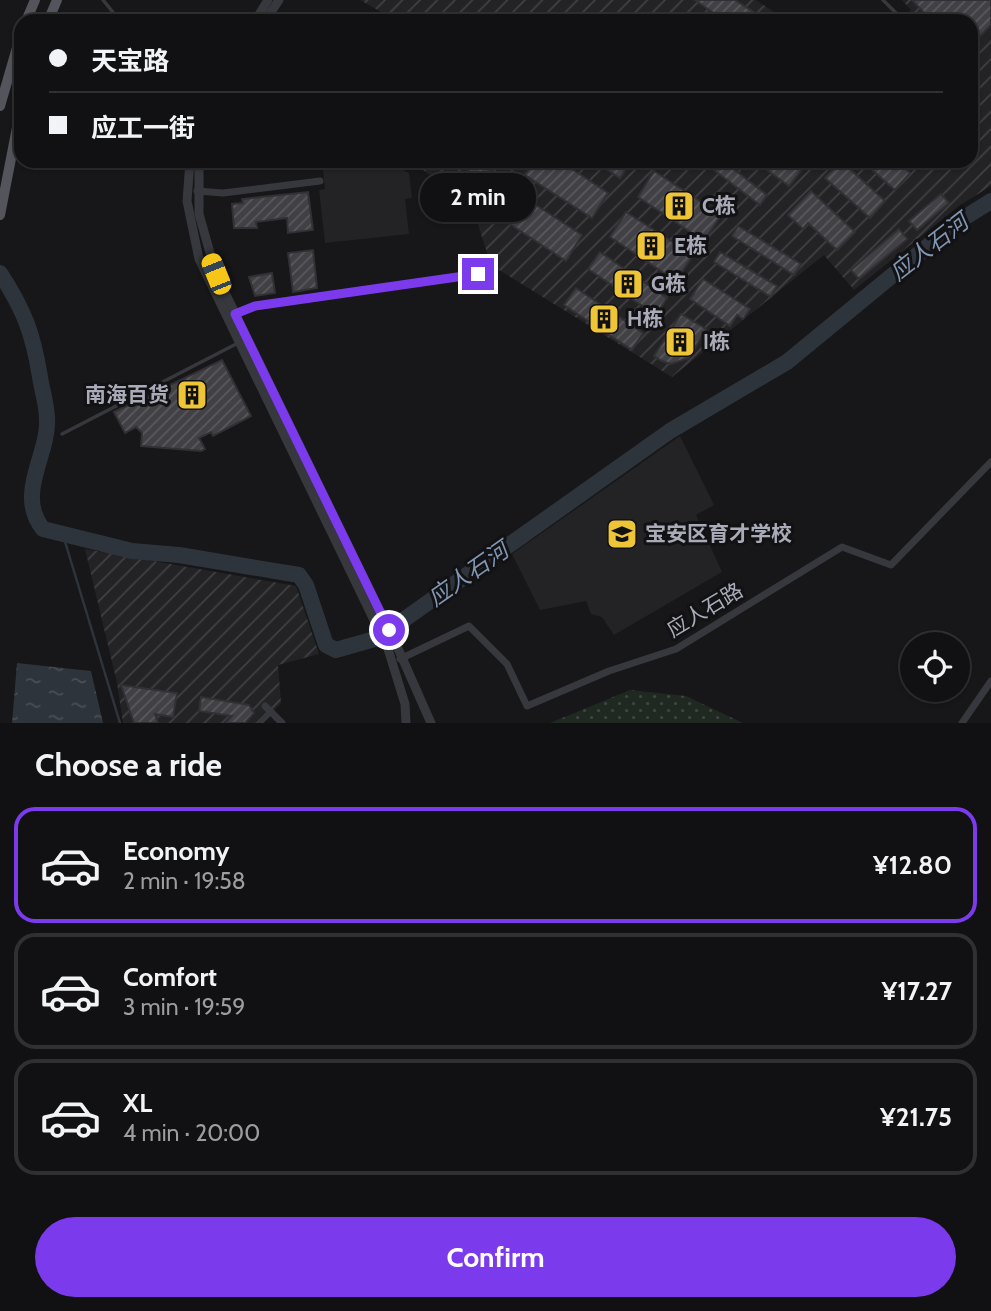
<!DOCTYPE html>
<meta charset="utf-8">
<style>
body{margin:0;font-family:Cabin,"Noto Sans SC",sans-serif;background:#1a191b;color:#f1f3f6;height:100vh;display:flex;flex-direction:column;font-size:26px;white-space:nowrap}
*{box-sizing:border-box;margin:0}
p{font-size:23px;color:#9c9d9f}
.icon{flex:none;width:38px;height:38px;fill:none;stroke:currentColor;stroke-width:2;stroke-linecap:round;stroke-linejoin:round}
.map{position:relative;height:723px;overflow:hidden}
.side{display:flex;flex-direction:column;background:#111012;flex:1}
.side>*{flex:none}
.guide{position:absolute;left:14px;top:14px;width:964px;height:154px;border-radius:21px;box-shadow:0 2px 5px #0004,0 0 0 2px #303032;display:grid;align-content:center;height:154px;padding:0 35px;background:#111012}
.tools{position:absolute;left:900px;top:632px;display:grid;gap:14px}
.tools a{display:grid;place-items:center;width:70px;height:70px;border-radius:50%;background:#111012;box-shadow:0 2px 5px #0004,0 0 0 2px #303032;font-size:35px}
.end{position:absolute;width:32px;height:32px;margin:-16px;border:9px solid #7c3aed;background:#fff;box-shadow:0 0 0 4px #fff}
.from{border-radius:50%}
.bubble{position:absolute;height:49px;border-radius:24px;background:#111012;box-shadow:0 2px 5px #0004,0 0 0 2px #303032;font-size:23px;font-weight:700;line-height:49px;text-align:center}
.car{position:absolute;width:21px;height:42px;margin:-21px -10px;border-radius:9px;box-shadow:0 0 5px 2px #0007;background:linear-gradient(#f5c518 24%,#345 0 40%,#f5c518 0 76%,#345 0 86%,#f5c518 0)}
.guide b{display:flex;align-items:center;gap:24px;height:66px;font-size:26px}
.guide b+b{border-top:2px solid #303032}
.guide i{width:18px;height:18px;background:#f1f3f6}
ul{padding:0;list-style:none}
li{display:flex;align-items:center;gap:21px;height:116px;margin:0 14px 10px;padding:0 21px;border:4px solid #303032;border-radius:21px}
li div{flex:1}
li b{display:block;font-size:26px}
li em{font-style:normal;font-weight:700}
li.active{border-color:#7c3aed}
li>.icon{width:63px;height:63px;stroke-width:1.5}
h2{padding:0 35px;font-size:32px;line-height:84px}
.button{display:flex;gap:14px;margin-top:auto;padding:14px 35px}
.button a{flex:1;height:80px;border-radius:42px;background:#7c3aed;color:#fff;font-size:28px;font-weight:700;line-height:80px;text-align:center}
.map>svg:first-child{display:block}
.built{fill:#232225}
.industrial{fill:url(#industrial-furrows)}
.park{fill:url(#park-dots)}
.water{fill:url(#water-ripples)}
.lines{fill:none;stroke-linecap:round;stroke-linejoin:round}
.stream{stroke:#2d343c;stroke-width:2.5}
.river{stroke:#2d343c;stroke-width:16}
.building{fill:url(#building-hatch);stroke:#313034;stroke-width:2}
.service{stroke:#37383d;stroke-width:3.5}
.minor{stroke:#37383d;stroke-width:7}
.tertiary{stroke:#37383d;stroke-width:9}
.primary{stroke:#54545c;stroke-width:10}
.route{stroke:#7c3aed;stroke-width:9}
.labels{text-anchor:middle;stroke-width:6;stroke-linejoin:round;paint-order:stroke}
.poi-label{font-size:21px;font-weight:bold;fill:#a9acb8;stroke:#121113;text-anchor:start}
.street-label{font-size:21px;fill:#a9acb8;stroke:#121113}
.water-label{font-size:23px;font-style:italic;fill:#8096b2;stroke:#121113}
</style>
<div class="map">
<svg width="991" height="723" viewBox="0 0 991 723">
<defs>
<pattern id="industrial-furrows" width="10" height="10" patternUnits="userSpaceOnUse" patternTransform="scale(1.75)"><rect width="10" height="10" fill="#232225"/><path d="M-1 1l2-2M0 10L10 0M9 11l2-2" fill="none" stroke="#403f43"/></pattern>
<pattern id="park-dots" width="8" height="8" patternUnits="userSpaceOnUse" patternTransform="scale(1.75)"><rect width="8" height="8" fill="#202822"/><path d="M2 2h.1M6 6h.1" fill="none" stroke="#3e4440" stroke-width="1.8" stroke-linecap="round"/></pattern>
<pattern id="water-ripples" width="26" height="14" patternUnits="userSpaceOnUse" patternTransform="scale(1.75)"><rect width="26" height="14" fill="#2d343c"/><path d="M2 4q2-2 4 0t4 0M15 11q2-2 4 0t4 0" fill="none" stroke="#494f56"/></pattern>
<pattern id="building-hatch" width="6" height="6" patternUnits="userSpaceOnUse" patternTransform="scale(1.75)"><rect width="6" height="6" fill="#414145"/><path d="M-1 1l2-2M0 6l6-6M5 7l2-2" fill="none" stroke="#5a5a5e"/></pattern>
</defs>
<rect width="100%" height="100%" fill="#171618"/>
<g class="built">
<polygon points="322,161 383,161 409,173 412,198 405,199 409,234 325,243 319,190 325,189"/>
<polygon points="680,436 714,505 696,515 722,572 614,635 602,617 591,614 586,601 540,610 512,554"/>
</g>
<g class="industrial">
<polygon points="360,0 756,0 787,21 397,21"/>
<polygon points="902,0 991,0 991,186 960,205 854,290 824,255 672,377 491,265 472,206 412,162 971,161 971,21 900,21 911,10"/>
<polygon points="85,549 296,586 319,654 278,665 281,703 262,723 123,723 117,683"/>
</g>
<polygon class="park" points="630,690 686,696 743,723 550,723"/>
<polygon class="water" points="17,663 91,671 103,723 12,723"/>
<g class="lines">
<polyline class="stream" points="63,535 120,723"/>
<path class="river" d="M0,273C24,310 33,333 40,377C42,391 47,405 47,419C49,455 15,494 43,529L132,551L179,555L299,575L306,585L326,645L336,650L378,638L670,431L787,362L956,223L991,201"/>
</g>
<g class="building">
<polygon points="695,0 735,0 767,21 725,21"/>
<polygon points="912,0 991,0 991,25 971,45 971,21 932,21"/>
<polygon points="455,161 475,161 500,177 493,187"/>
<polygon points="534,161 560,161 608,193 592,218 525,175"/>
<polygon points="594,161 631,161 620,178"/>
<polygon points="714,161 723,161 767,195 760,205 710,167"/>
<polygon points="755,161 791,161 802,169 789,186"/>
<polygon points="841,161 885,201 870,218 825,178"/>
<polygon points="862,161 897,161 910,173 895,190"/>
<polygon points="654,171 721,215 704,241 638,197"/>
<polygon points="811,191 855,232 837,250 808,223 803,229 788,215"/>
<polygon points="308,192 313,230 288,233 287,218 256,222 257,228 234,228 232,204 243,203 242,199"/>
<polygon points="516,192 582,235 566,261 499,217"/>
<polygon points="941,194 949,203 917,230 909,221"/>
<polygon points="626,212 693,255 676,281 610,237"/>
<polygon points="738,226 801,264 794,275 732,236"/>
<polygon points="899,229 907,239 859,279 851,270"/>
<polygon points="313,250 317,288 293,292 288,253"/>
<polygon points="600,252 667,298 656,315 588,269"/>
<polygon points="720,252 777,286 771,297 714,262"/>
<polygon points="272,273 275,293 255,296 249,277"/>
<polygon points="703,279 750,309 743,319 737,315 730,326 690,299"/>
<polygon points="576,288 643,333 632,350 564,305"/>
<polygon points="681,314 706,329 689,358 671,364 662,361 654,356"/>
<polygon points="222,360 251,416 213,436 211,432 199,438 205,449 201,451 141,446 142,433 136,427 125,433 114,412"/>
<polygon points="121,685 177,693 173,717 155,714 158,723 134,723"/>
<polygon points="201,697 249,705 254,713 245,723 226,723 232,716 199,711"/>
</g>
<g class="lines">
<g class="service">
<polyline points="103,0 120,21"/>
<polyline points="883,0 899,16"/>
<polyline points="62,434 238,343"/>
<polyline points="261,723 272,712"/>
</g>
<g class="minor">
<polyline points="197,191 223,193 320,181"/>
<polyline points="235,314 255,306 478,274"/>
<polyline points="400,659 469,626 507,664 527,706 609,671 676,649 842,547 891,565 991,462"/>
<polyline points="265,706 282,723"/>
<polyline points="962,723 991,681"/>
</g>
<g class="tertiary">
<polyline points="255,21 268,0"/>
<polyline points="265,21 279,0"/>
<polyline points="190,161 187,201 199,259 388,649 405,704 406,723"/>
<polyline points="199,161 199,214 216,274 396,644 431,723"/>
</g>
<g class="primary">
<polyline points="26,21 35,0"/>
<polyline points="48,21 57,0"/>
<polyline points="0,106 21,34"/>
<polyline points="0,215 21,107"/>
</g>
</g>
<g class="lines">
<polyline class="route" points="389,630 235,314 255,306 478,274"/>
</g>
<defs>
<g id="building-square" transform="scale(1.575)"><rect x="-9" y="-9" width="18" height="18" rx="4" fill="#efc538" stroke="#121113"/><path d="M-4-6H4V6H1V3H-1V6H-4ZM-2.5-4.3h1.7v1.8h-1.7ZM.8-4.3h1.7v1.8H.8ZM-2.5-1h1.7V.8h-1.7ZM.8-1h1.7V.8H.8Z" fill="#111"/></g>
<g id="school-square" transform="scale(1.575)"><rect x="-9" y="-9" width="18" height="18" rx="4" fill="#efc538" stroke="#121113"/><path d="M0-5L7-2L0 1L-7-2ZM-4 1L0 2.5L4 1V4Q0 6-4 4Z" fill="#111"/></g>
</defs>
<g fill-rule="evenodd">
<use href="#building-square" x="679" y="206"/>
<use href="#building-square" x="651" y="246"/>
<use href="#building-square" x="628" y="284"/>
<use href="#building-square" x="604" y="319"/>
<use href="#building-square" x="680" y="342"/>
<use href="#building-square" x="192" y="395"/>
<use href="#school-square" x="622" y="534"/>
</g>
<g class="labels">
<g class="poi-label">
<text x="702" y="213">C栋</text>
<text x="674" y="253">E栋</text>
<text x="651" y="291">G栋</text>
<text x="627" y="326">H栋</text>
<text x="703" y="349">I栋</text>
<text x="169" y="402" text-anchor="end">南海百货</text>
<text x="645" y="541">宝安区育才学校</text>
</g>
<g class="street-label">
<text transform="translate(705 610) rotate(-31)" y="7">应人石路</text>
</g>
<g class="water-label">
<text transform="translate(929 247) rotate(-38)" y="8">应人石河</text>
<text transform="translate(468 574) rotate(-35)" y="8">应人石河</text>
</g>
</g>
</svg>
<div class="tools">
<a><svg class="icon" aria-label="locate" viewBox="0 0 24 24"><circle cx="12" cy="12" r="6"/><path d="M12 2v4M12 18v4M2 12h4M18 12h4"/></svg></a>
</div>
<i class="end from" style="left:389px;top:630px"></i>
<i class="end" style="left:478px;top:274px"></i>
<div class="bubble" style="left:420px;top:173px;width:116px">2 min</div>
<i class="car" style="left:216px;top:274px;rotate:338deg"></i>
<div class="guide">
<b><i class="from"></i>天宝路</b>
<b><i></i>应工一街</b>
</div>
</div>
<section class="side">
<h2>Choose a ride</h2>
<ul>
<li class="active"><svg class="icon" aria-label="car" viewBox="0 0 24 24"><path d="M5 17H2v-5l4-1 3-4h7l3 4 3 1v5h-3M9 17h6M6 11h13"/><circle cx="7" cy="17" r="2"/><circle cx="17" cy="17" r="2"/></svg><div><b>Economy</b><p>2 min · 19:58</p></div><em>¥12.80</em></li>
<li><svg class="icon" aria-label="car" viewBox="0 0 24 24"><path d="M5 17H2v-5l4-1 3-4h7l3 4 3 1v5h-3M9 17h6M6 11h13"/><circle cx="7" cy="17" r="2"/><circle cx="17" cy="17" r="2"/></svg><div><b>Comfort</b><p>3 min · 19:59</p></div><em>¥17.27</em></li>
<li><svg class="icon" aria-label="car" viewBox="0 0 24 24"><path d="M5 17H2v-5l4-1 3-4h7l3 4 3 1v5h-3M9 17h6M6 11h13"/><circle cx="7" cy="17" r="2"/><circle cx="17" cy="17" r="2"/></svg><div><b>XL</b><p>4 min · 20:00</p></div><em>¥21.75</em></li>
</ul>
<div class="button"><a>Confirm</a></div>
</section>
